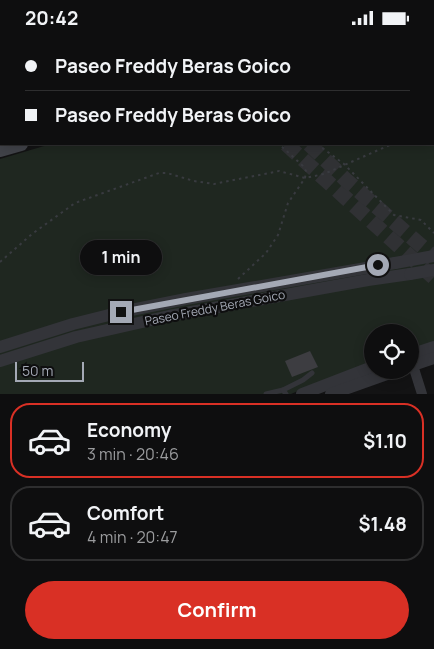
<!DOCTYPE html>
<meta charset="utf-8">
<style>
body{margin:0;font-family:Manrope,sans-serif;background:#1c1c1d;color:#f1f3f6;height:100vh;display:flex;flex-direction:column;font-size:19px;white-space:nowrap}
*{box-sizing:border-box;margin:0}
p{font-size:16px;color:#9b9c9e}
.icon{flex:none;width:28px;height:28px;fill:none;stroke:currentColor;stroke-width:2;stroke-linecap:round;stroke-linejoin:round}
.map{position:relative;height:359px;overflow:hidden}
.drawer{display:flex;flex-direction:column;background:#0e0e0f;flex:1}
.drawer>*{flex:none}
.banner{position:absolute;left:0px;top:0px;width:435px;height:110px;box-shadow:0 2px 12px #0003,0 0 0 1px #2e2e2f;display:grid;align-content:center;height:110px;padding:0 25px;background:#0e0e0f}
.controls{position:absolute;left:364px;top:289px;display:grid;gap:10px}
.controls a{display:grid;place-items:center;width:55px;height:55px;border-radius:50%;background:#0e0e0f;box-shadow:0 2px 12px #0003,0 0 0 1px #2e2e2f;font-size:25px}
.scale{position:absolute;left:15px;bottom:12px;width:69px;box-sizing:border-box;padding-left:5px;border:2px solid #a4a9b5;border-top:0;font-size:14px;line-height:18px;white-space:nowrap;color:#a4a9b5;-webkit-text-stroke:4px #0e0e0f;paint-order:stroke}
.end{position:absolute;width:22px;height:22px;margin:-11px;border:6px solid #a4a9b5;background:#111;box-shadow:0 0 0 2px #111}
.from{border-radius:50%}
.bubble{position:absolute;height:35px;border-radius:18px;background:#0e0e0f;box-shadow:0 2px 12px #0003,0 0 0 1px #2e2e2f;font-size:16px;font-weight:700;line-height:35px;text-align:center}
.banner b{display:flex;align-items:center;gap:18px;height:48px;font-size:19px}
.banner b+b{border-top:1px solid #2e2e2f}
.banner i{width:12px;height:12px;background:#f1f3f6}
ul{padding:9px 0 0;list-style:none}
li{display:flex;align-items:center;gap:15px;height:75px;margin:0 10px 8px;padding:0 15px;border:2px solid #2e2e2f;border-radius:20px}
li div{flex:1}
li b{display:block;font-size:19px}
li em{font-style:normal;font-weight:700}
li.active{border-color:#d93025}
li>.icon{width:45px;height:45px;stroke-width:1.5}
.button{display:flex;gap:10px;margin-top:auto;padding:10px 25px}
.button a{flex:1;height:58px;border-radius:30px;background:#d93025;color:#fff;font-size:20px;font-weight:700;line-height:58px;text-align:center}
.status{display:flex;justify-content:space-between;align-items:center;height:35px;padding:0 25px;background:#0e0e0f;direction:ltr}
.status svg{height:14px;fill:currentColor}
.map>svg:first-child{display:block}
.green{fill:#1f2720}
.building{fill:#3d3d41}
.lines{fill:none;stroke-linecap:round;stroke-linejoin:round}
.primary-tunnel{stroke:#303134;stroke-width:15;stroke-dasharray:15 8;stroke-linecap:butt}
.path{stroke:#393b40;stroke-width:2;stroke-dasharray:2.5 4;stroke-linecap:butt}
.service{stroke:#333439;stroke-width:5}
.minor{stroke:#333439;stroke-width:10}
.tertiary{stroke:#333439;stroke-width:12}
.secondary{stroke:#414349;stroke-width:14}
.primary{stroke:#4f5158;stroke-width:15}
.tertiary-bridge{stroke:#333439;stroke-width:12}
.route{stroke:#a4a9b5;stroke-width:6}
.labels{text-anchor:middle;stroke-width:4.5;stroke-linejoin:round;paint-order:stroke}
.street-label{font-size:12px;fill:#a4a9b5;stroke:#0e0e0f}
</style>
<div class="status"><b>20:42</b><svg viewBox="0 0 49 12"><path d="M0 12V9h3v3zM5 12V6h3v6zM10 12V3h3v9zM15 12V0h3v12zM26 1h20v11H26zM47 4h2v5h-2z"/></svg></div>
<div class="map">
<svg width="434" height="359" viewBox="0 0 434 359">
<rect width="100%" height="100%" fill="#131314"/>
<polygon class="green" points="361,0 434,0 434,308 410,315 410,298 372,298 372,328 316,348 291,359 0,359 0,124 51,109 434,109 434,1 359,1"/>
<polygon class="building" points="310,316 318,332 292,342 285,326"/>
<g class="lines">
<g class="primary-tunnel">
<polyline points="286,109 434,243"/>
<polyline points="309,109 346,145 434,222"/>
</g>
<g class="path">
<polyline points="363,1 365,0"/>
<polyline points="317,109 344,129 394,180 421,185 434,198"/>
<polyline points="0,227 32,199 75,168 159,138 167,138 194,146 214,149 279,136 305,143 324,139 392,109"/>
<polyline points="238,244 266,218 278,200 288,168 305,143 306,136 303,131 279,109"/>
</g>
<g class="service">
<polyline points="266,359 283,355"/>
<polyline points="286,359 283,355 303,345 312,338"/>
</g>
<polyline class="minor" points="411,324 422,359"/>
<g class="tertiary">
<polyline points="0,312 73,289 121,277 186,264 395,228"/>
<polyline points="410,320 434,312"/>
<polyline points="0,326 76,302 169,281 368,245 410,239"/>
<polyline points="410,331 434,323"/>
<polyline points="302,359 372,332"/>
<polyline points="331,359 398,335"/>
</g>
<polyline class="secondary" points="0,115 21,109"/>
<g class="primary">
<polyline points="176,0 176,1"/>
<polyline points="195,0 196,1"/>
<polyline points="208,0 209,1"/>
<polyline points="328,0 329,1"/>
<polyline points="342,0 342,1"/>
<polyline points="297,1 298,0"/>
</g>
<g class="tertiary-bridge">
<polyline points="395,228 434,221"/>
<polyline points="410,239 434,235"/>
</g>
</g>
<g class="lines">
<polyline class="route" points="121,277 378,230"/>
</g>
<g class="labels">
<g class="street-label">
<text transform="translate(215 273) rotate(-11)" y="4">Paseo Freddy Beras Goico</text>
</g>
</g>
</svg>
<div class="controls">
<a><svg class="icon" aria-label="locate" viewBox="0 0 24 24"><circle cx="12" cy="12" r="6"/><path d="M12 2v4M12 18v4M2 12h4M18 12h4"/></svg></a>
</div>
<div class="scale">50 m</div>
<i class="end from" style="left:378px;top:230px"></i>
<i class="end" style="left:121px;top:277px"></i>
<div class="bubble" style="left:80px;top:205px;width:82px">1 min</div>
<div class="banner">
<b><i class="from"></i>Paseo Freddy Beras Goico</b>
<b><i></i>Paseo Freddy Beras Goico</b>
</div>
</div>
<section class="drawer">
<ul>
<li class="active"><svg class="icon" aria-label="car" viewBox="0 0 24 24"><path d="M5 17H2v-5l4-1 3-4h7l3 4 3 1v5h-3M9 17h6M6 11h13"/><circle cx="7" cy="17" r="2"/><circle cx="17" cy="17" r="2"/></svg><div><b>Economy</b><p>3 min · 20:46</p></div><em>$1.10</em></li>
<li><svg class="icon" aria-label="car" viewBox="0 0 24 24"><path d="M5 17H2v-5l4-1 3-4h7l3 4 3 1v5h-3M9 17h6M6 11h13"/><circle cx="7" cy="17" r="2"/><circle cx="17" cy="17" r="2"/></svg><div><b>Comfort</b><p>4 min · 20:47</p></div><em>$1.48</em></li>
</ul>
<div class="button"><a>Confirm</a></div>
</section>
